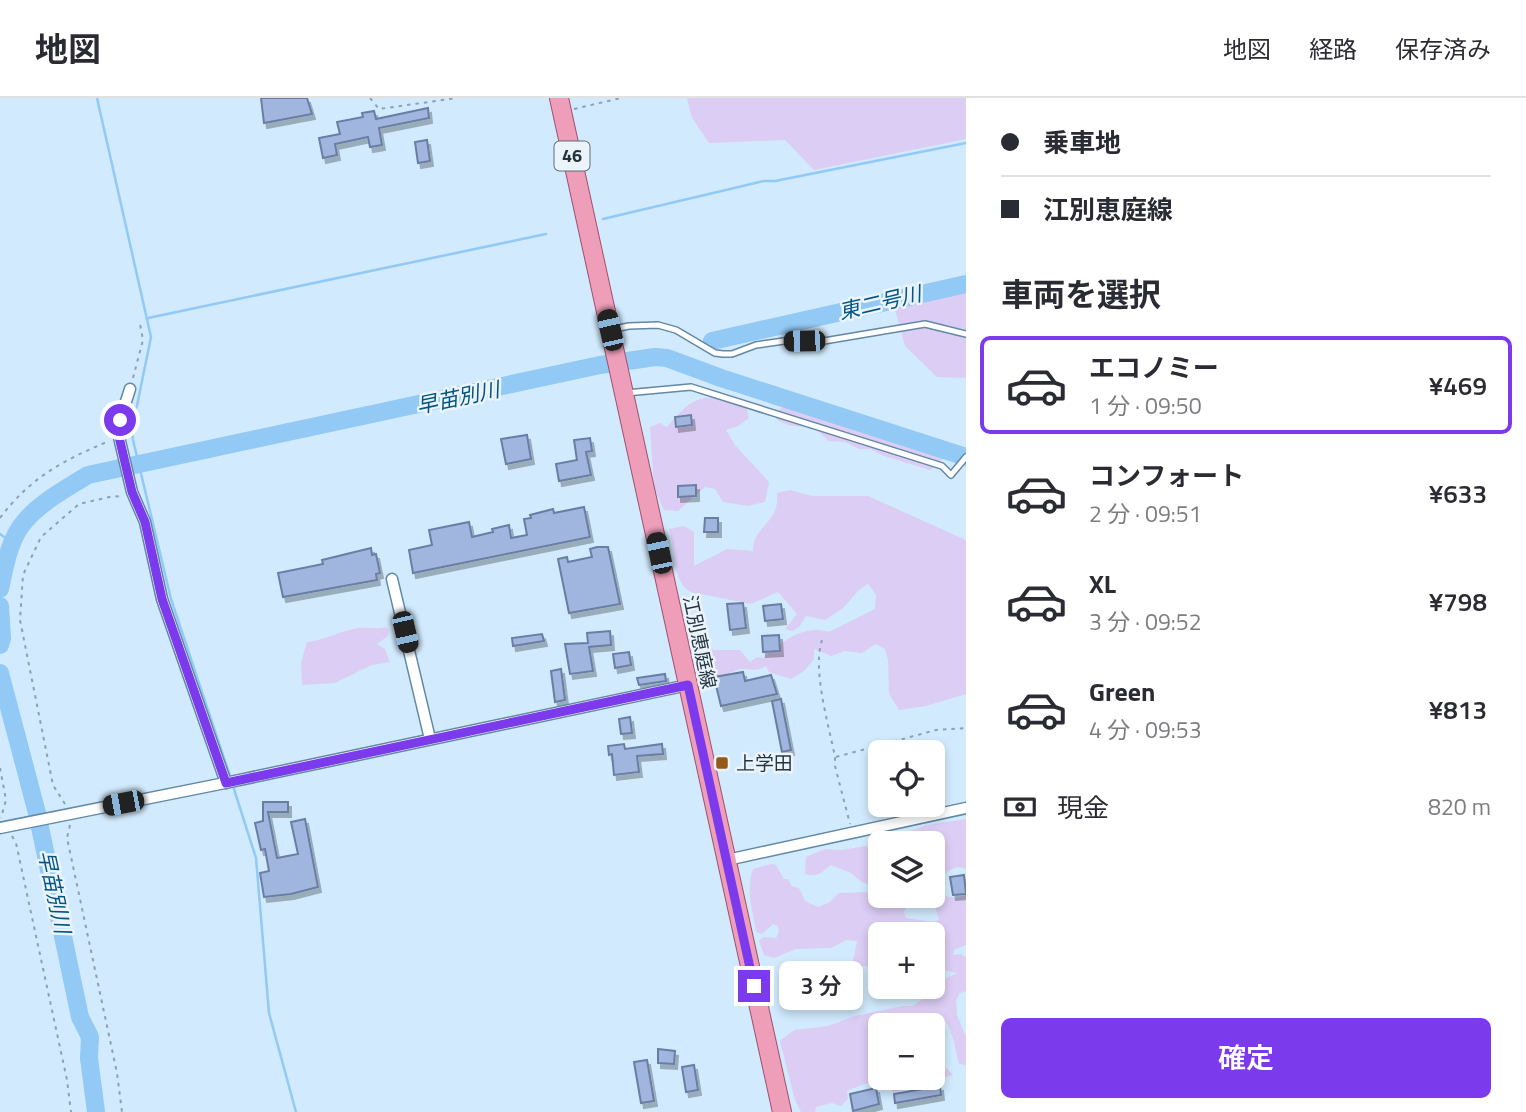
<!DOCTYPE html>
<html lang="ja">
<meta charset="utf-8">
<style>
body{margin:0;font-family:"Titillium Web","Noto Sans JP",sans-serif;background:#f7f7f7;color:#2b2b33;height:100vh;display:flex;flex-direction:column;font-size:26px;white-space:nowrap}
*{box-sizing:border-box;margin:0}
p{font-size:23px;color:#7c7c81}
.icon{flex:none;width:38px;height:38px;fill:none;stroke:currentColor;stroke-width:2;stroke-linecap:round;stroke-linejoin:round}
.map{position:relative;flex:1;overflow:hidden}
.panel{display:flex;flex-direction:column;background:#fff;width:560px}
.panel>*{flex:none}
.guide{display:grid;align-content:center;height:154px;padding:0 35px;background:#fff}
.buttons{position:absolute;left:868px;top:642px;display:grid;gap:14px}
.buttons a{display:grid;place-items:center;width:77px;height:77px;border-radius:10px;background:#fff;box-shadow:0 4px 10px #0003;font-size:35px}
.end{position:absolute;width:32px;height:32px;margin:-16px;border:9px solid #7c3aed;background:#fff;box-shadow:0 0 0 4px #fff}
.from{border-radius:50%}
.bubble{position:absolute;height:49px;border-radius:10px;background:#fff;box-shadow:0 4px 10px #0003;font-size:23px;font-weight:600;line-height:49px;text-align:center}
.car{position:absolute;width:21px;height:42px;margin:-21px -10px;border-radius:9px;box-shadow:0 0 5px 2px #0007;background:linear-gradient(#222 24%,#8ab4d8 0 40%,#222 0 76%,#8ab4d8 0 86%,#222 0)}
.guide b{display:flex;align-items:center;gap:24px;height:66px;font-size:26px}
.guide b+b{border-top:2px solid #e1e1e2}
.guide i{width:18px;height:18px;background:#2b2b33}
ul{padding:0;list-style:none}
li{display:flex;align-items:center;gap:21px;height:98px;margin:0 14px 10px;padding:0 21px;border:4px solid transparent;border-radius:10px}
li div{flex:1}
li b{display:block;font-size:26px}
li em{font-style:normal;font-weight:600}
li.active{border-color:#7c3aed}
li>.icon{width:63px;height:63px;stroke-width:1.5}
h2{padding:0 35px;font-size:32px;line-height:84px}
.pay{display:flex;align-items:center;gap:18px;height:77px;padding:0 35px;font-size:26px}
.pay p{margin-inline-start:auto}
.primary-button{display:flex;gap:14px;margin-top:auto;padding:14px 35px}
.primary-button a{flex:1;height:80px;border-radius:10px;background:#7c3aed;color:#fff;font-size:28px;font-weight:600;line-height:80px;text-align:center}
header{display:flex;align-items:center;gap:42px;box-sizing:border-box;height:98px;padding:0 35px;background:#fff;border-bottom:2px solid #e1e1e2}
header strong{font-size:33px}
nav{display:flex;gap:38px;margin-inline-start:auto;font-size:24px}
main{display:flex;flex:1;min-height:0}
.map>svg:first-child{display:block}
.green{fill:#dccdf4}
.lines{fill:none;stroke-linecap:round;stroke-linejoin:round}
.stream{stroke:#92c9f5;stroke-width:2.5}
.river{stroke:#92c9f5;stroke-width:18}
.building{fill:#a1b6df;stroke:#6a7ea4;stroke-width:2;filter:url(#shadow)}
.service-casing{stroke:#6288a6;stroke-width:8}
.minor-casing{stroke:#6288a6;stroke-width:13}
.primary-casing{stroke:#a14f70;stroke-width:20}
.path{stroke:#8ca1b1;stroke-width:2;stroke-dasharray:3.5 5;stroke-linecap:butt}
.service{stroke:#fff;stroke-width:5}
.minor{stroke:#fff;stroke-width:10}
.primary{stroke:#ef9eb9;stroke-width:18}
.route{stroke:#7c3aed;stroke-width:9}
.poi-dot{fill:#955919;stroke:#ecf4fb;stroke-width:2.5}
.labels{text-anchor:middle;stroke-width:5;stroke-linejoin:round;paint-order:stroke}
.shield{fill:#ecf4fb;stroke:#606e78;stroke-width:2}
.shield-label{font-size:18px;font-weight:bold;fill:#243440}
.street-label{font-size:19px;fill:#243440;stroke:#ecf4fb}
.poi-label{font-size:19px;fill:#243440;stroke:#ecf4fb;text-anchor:start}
.water-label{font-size:21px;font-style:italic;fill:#025583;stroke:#ecf4fb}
</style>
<header>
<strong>地図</strong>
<nav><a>地図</a><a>経路</a><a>保存済み</a></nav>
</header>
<main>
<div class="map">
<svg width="966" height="1014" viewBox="0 0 966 1014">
<defs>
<filter id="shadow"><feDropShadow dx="3" dy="5" stdDeviation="0" flood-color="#0004"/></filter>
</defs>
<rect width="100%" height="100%" fill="#d1eafd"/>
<g class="green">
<polygon points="687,0 966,0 966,41 814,72 785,42 709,45 692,20"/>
<polygon points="966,188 966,280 937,279 905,248 894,208"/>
<path d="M730,298L745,303L749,320L738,328L726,332L735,347L769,384L765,404L748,408L723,404L715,391L705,389L678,413L664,412L654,390L650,329L660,325L667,329C690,302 694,299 730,298Z"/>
<path d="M800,301L947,350L951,355C942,359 939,367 930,372L881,357L871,351H859L845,344L829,343L812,328C798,329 788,329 776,321V313Z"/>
<path d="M790,392L812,398H868L966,442V596L926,608L899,612L889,596L888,562L885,551L876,546L862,555L845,553L831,558L814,551V561L804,573L791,581L769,574L766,568C755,574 755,571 744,571C727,572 728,582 705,577L702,560L706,549L714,552H740L750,564L757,559L763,560C783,544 802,526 829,534L875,511L876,497L868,486L859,492L843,510L825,522L806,518L799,529L792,533L785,531L797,516L778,494L751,506L691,494C672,485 675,450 669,431L684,428L694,434V468L727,451L753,453C753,427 780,426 777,395Z"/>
<path d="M386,529L389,532L388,538L377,546L385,551L390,564L372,567L335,585L302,587L301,565L307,544C325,542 340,533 358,530C368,529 376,532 386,529Z"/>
<path d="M966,721V771C952,764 944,779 933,785V746H880V791L862,784L851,775L831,767C822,774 817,780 805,776L806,759L825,751L840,752L874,747L927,727Z"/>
<path d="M771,766L776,767L784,781H788L792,788L799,790L805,803L818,809L830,804L839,795L865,794L882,800L881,808H892L902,804L907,808L904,814L906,820L934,824L939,822L934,806L945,798L956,800L966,797V847L954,852L953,857L961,856L966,859V893L960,895L956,902L957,917L966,939V967L959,966C955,951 953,929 941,918L932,922L927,927L904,925L903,927L880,928V980H933V958L935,957L953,977L919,987L911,984L900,993L893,994L885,984L864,986L847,993L848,1001L841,1008L832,1005L816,1009L815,1014H801L795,1002L780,943L794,932L828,928L855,918L902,908H912L930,897L934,890L946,880L958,875C949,874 942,871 933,869V836H880L878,868H855L853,863L857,843L846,842L831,850L796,851L774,860L764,857L759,843L763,839L776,840L779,834L778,828L773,826L762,836L756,834C753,812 745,793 753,771Z"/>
</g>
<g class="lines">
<g class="stream">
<polyline points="97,0 151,239 132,332 133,342 171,501 231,681"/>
<polyline points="603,121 764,83 775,83 966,45"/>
<polyline points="148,220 546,136"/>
<polyline points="0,436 12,445"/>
<polyline points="233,688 256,760 269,915 296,1014"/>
</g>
<g class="river">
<polyline points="712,243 966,186"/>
<path d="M0,491C5,468 9,441 25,423C40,405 68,389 88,377L600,267L655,259L667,260L721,280L966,359"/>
<polyline points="0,508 2,540 0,547"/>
<polyline points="0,575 37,715 80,919 90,939 89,960 96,1014"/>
</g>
</g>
<g class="building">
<polygon points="261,0 307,0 312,16 264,25"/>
<polygon points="428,10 429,20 379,30 382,47 370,49 368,39 335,46 337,57 323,60 319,40 340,36 337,24 363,19 362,15 374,13 376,21"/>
<polygon points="427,42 430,63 418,65 415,44"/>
<polygon points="691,317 692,327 676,329 675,319"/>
<polygon points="527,337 531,361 506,366 501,341"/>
<polygon points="590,340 592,353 586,354 591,377 559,383 556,366 577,362 574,342"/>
<polygon points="696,387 696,398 678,399 678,388"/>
<polygon points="584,409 590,439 413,475 409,452 432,447 429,432 469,424 472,439 493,434 492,431 509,427 511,440 527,437 524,421 531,420 530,417 553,411 554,415"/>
<polygon points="705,420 718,420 718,434 704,434"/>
<polygon points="597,449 608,449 620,506 569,515 558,461 567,459 568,464 592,459 590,451"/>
<polygon points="371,450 372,457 376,456 380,475 376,476 377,482 283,499 278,475 323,466 322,462"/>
<polygon points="743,505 746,530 730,532 727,506"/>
<polygon points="781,506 783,521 765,523 763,508"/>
<polygon points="610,533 611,547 589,549 593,573 570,576 565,546 588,545 587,535"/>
<polygon points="542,536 544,543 513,548 512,540"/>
<polygon points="779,537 780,553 763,554 762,538"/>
<polygon points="629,554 631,567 615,570 613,556"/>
<polygon points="561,571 565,602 555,604 551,573"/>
<polygon points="743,574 745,583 771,577 777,596 721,608 714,579"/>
<polygon points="665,576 666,583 639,587 637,580"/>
<polygon points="781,601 791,652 782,654 772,603"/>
<polygon points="630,619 632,635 621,636 619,621"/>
<polygon points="624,646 625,651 662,646 663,656 637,658 639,674 614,677 612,656 609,657 608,648"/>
<polygon points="263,704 288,704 288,714 268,714 277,760 298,756 291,724 305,721 318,789 291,796 264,799 260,775 269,773 265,751 261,752 255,725 263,723"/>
<polygon points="964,777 966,796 953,797 950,779"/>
<polygon points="855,870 859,891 824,897 821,876"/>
<polygon points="658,951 675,953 674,966 658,965"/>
<polygon points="647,962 654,1003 641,1005 634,964"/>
<polygon points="694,967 698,992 686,994 682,969"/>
<polygon points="940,988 941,997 895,1005 894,996"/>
<polygon points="876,990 879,1006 853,1013 850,996"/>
</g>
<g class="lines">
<g class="service-casing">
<g id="service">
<polyline points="614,231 629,228 658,227 676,232 715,255 723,256 732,256 756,247 784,243 824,243 925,226 966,236"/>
<polyline points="626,295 691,289 942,368 951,377 966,359"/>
</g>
</g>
<g class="minor-casing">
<g id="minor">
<polyline points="130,291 120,322 119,339 132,394 145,424 162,501 226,685"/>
<polyline points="392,481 430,641"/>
<polyline points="0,730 230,684 688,587"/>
<polyline points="727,762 966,710"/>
</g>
</g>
<g class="primary-casing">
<polyline id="primary" points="559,0 782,1014"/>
</g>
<g class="path">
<polyline points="370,0 379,11 457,0"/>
<polyline points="574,11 621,0"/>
<polyline points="133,280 143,242 140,226"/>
<path d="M0,420C31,379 62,363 109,343"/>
<path d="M822,542C812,572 829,628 835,659V668L850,726"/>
<polyline points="836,659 936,632 966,630"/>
<polyline points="0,670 6,702 1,720"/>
<polyline points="65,706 53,687 20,522 23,477 41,439 79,406 114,398 123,399"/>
<polyline points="70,727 67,740 117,975 122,1014"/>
<polyline points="12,738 16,745 67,982 71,1014"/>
</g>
<use href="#service" class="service"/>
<use href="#minor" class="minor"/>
<use href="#primary" class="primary"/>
</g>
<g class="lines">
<polyline class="route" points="120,322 119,339 132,394 145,424 162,501 226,685 688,587 754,888"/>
</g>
<rect class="poi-dot" x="715" y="658" width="14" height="14" rx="3.5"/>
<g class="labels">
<rect class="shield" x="554.5" y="43.5" width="35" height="29" rx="5"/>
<g class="shield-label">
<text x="572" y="64">46</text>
</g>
<g class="street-label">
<text transform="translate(700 544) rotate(78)" y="7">江別恵庭線</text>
</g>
<g class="poi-label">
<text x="736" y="672">上学田</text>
</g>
<g class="water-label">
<text transform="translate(880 205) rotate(-13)" y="7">東二号川</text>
<text transform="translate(458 300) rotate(-12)" y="7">早苗別川</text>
<text transform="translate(54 794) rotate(78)" y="7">早苗別川</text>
</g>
</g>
</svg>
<div class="buttons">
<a><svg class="icon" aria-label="locate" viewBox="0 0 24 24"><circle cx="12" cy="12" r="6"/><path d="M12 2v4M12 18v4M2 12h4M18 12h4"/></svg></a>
<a><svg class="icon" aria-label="layers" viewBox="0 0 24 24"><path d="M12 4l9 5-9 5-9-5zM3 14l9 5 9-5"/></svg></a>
<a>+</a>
<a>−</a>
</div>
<i class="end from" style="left:120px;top:322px"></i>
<i class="end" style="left:754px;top:888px"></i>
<div class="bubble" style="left:779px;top:863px;width:84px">3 分</div>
<i class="car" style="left:610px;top:232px;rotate:347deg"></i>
<i class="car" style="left:804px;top:243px;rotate:269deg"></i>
<i class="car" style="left:659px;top:455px;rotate:348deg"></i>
<i class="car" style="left:405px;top:534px;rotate:167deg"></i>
<i class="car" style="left:123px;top:705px;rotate:259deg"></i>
</div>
<section class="panel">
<div class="guide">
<b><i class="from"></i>乗車地</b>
<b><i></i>江別恵庭線</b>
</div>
<h2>車両を選択</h2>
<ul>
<li class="active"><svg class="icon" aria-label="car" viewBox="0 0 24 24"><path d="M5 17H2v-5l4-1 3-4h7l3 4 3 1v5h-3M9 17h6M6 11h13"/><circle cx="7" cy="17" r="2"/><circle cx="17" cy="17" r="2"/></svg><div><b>エコノミー</b><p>1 分 · 09:50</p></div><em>¥469</em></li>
<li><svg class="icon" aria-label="car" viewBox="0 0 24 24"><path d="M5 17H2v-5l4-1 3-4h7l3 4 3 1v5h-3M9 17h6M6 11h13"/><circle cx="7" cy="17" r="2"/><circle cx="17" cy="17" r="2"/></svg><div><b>コンフォート</b><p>2 分 · 09:51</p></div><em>¥633</em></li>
<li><svg class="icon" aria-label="car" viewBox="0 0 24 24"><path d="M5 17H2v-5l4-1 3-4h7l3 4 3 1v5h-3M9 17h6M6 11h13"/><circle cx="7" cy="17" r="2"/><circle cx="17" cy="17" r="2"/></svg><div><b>XL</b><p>3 分 · 09:52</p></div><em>¥798</em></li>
<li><svg class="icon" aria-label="car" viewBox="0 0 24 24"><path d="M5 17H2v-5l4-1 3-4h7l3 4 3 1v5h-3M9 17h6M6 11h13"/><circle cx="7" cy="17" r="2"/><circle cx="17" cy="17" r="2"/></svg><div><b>Green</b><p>4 分 · 09:53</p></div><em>¥813</em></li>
</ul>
<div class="pay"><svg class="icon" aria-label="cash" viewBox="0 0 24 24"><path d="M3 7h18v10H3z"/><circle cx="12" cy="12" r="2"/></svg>現金<p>820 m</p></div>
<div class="primary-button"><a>確定</a></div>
</section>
</main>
